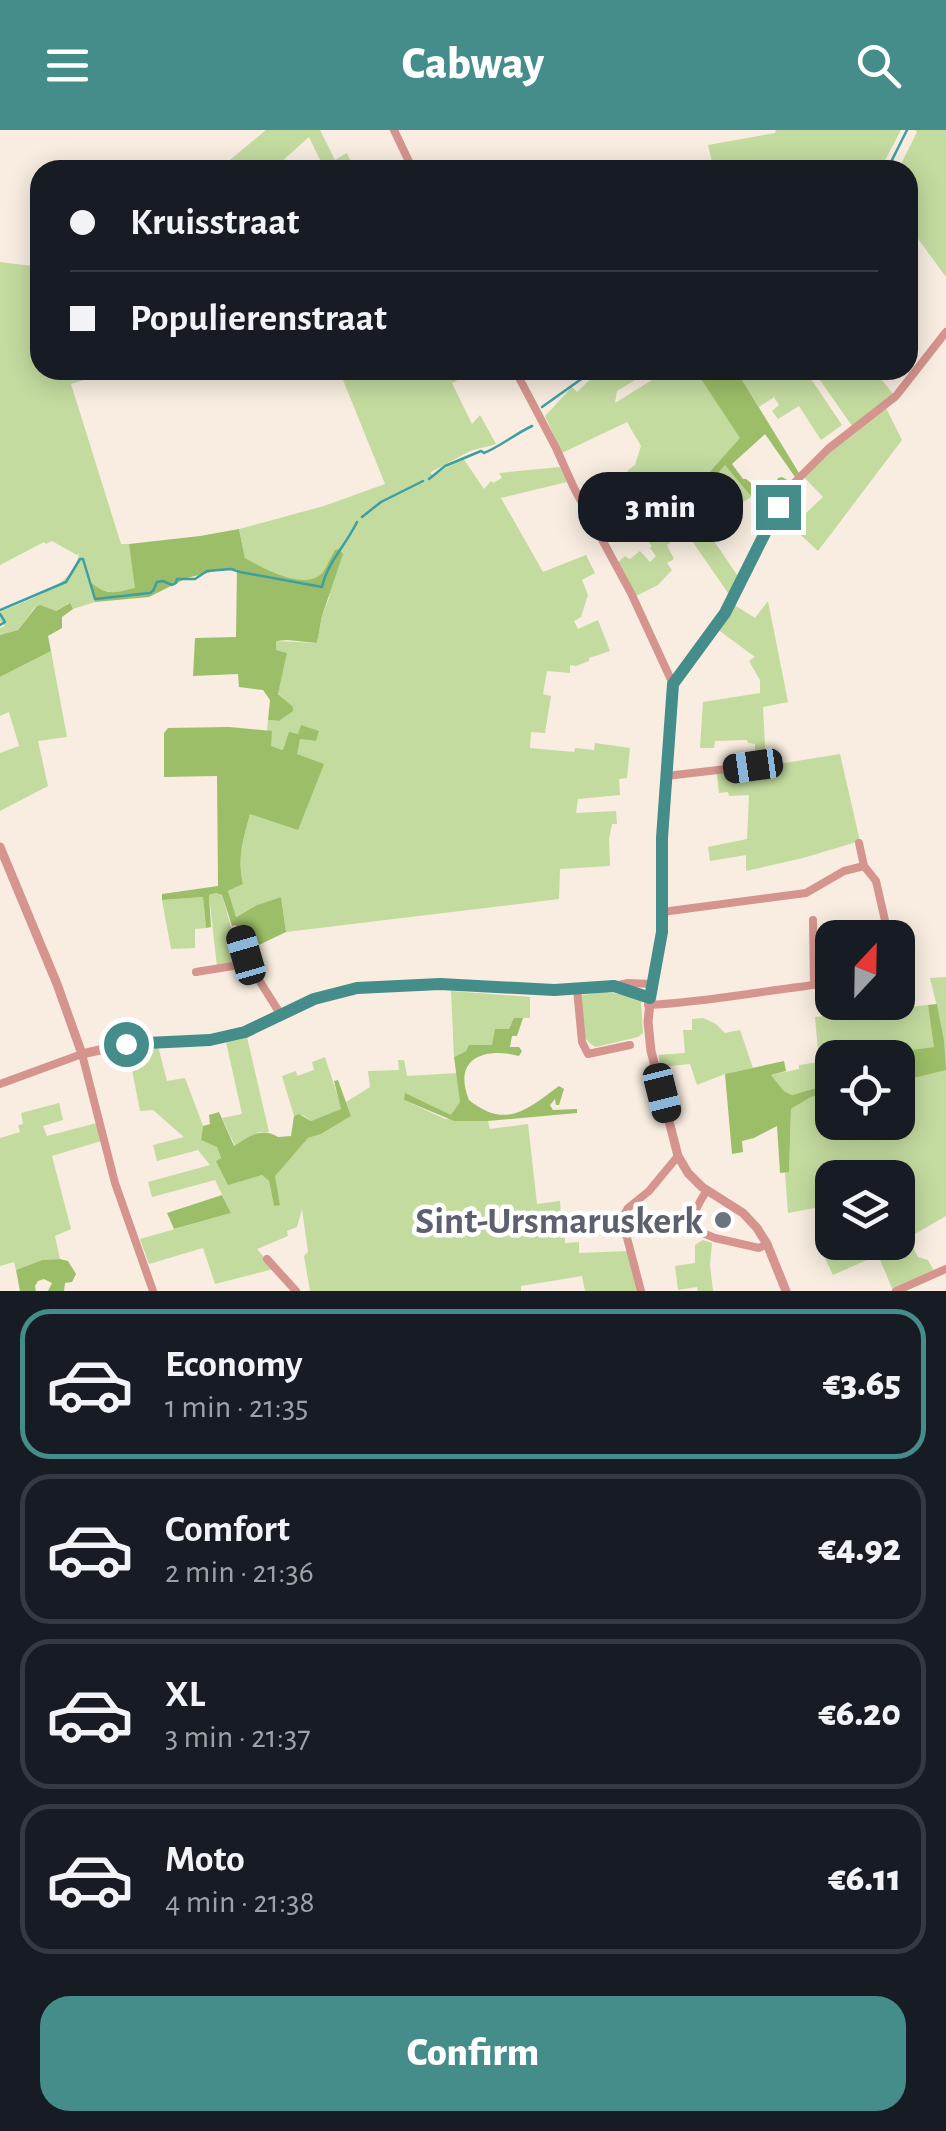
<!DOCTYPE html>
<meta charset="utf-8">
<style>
body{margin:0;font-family:"Alegreya Sans",sans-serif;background:#242831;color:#f1f3f6;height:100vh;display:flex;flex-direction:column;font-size:38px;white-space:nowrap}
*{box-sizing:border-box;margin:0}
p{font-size:32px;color:#9ea1a6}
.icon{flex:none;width:55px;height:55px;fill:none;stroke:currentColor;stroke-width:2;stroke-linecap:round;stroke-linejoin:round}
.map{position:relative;height:1161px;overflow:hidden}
.sheet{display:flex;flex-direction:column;background:#171b24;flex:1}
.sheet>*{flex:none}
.banner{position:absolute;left:30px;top:30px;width:888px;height:220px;border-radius:30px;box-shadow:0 5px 25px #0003;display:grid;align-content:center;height:220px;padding:0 40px;background:#171b24}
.needle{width:65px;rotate:22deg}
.controls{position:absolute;left:815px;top:790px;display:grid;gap:20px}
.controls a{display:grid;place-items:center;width:100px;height:100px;border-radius:20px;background:#171b24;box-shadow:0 5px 25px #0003;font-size:50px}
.end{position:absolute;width:45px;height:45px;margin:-22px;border:12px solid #458d8a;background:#fff;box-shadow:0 0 0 5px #fff}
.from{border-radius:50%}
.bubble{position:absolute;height:70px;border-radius:30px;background:#171b24;box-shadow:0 5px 25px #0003;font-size:32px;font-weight:800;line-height:70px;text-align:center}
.car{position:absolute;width:30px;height:60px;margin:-30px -15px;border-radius:12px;box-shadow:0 0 8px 2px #0007;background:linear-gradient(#222 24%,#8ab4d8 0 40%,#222 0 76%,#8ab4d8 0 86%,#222 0)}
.banner b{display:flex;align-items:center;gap:35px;height:95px;font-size:38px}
.banner b+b{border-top:2px solid #363941}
.banner i{width:25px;height:25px;background:#f1f3f6}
ul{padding:18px 0 0;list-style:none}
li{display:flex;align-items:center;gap:30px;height:150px;margin:0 20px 15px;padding:0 20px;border:5px solid #363941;border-radius:30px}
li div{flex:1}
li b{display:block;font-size:38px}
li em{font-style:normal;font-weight:800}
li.on{border-color:#458d8a}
li>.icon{width:90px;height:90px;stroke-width:1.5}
.primary-button{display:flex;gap:20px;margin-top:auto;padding:20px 40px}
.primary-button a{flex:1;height:115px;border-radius:30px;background:#458d8a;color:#fff;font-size:40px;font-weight:800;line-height:115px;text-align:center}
header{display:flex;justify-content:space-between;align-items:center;height:130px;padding:0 40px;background:#458d8a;color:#fff;font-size:45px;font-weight:800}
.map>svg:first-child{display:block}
.green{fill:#c3db9f;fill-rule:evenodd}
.forest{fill:#9dbe68}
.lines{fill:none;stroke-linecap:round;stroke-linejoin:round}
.stream{stroke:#3e9fa2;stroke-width:2.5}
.minor{stroke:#d5948e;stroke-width:8}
.tertiary{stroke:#d5948e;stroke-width:9}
.route{stroke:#458d8a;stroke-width:12}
.worship-dot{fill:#6b7280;stroke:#fff;stroke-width:4}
.labels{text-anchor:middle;stroke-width:9;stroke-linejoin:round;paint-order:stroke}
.worship-label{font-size:38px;font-weight:bold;fill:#5b616d;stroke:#fff;text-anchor:end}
</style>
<header><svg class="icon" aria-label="menu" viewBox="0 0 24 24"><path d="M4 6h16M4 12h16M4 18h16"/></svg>Cabway<svg class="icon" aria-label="search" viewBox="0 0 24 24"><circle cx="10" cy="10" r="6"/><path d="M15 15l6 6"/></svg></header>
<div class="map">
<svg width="946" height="1161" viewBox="0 0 946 1161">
<rect width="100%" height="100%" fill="#f8ede0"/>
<g class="green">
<polygon points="266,0 320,0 335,30 347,23 355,40 325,40 309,7 272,40 229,40 225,34"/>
<polygon points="776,0 901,0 880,40 714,40 708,15 775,3"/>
<polygon points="915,0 946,0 946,147 908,95 908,40 898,40 917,2"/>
<path d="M0,132L40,137V240H115L71,254L121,414H129L136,459C115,462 109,466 91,453L95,472L73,479L69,473L56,481L35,477L18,500L0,505V498L5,496L0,491V482C28,469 75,457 79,423L77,425L52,411L46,414L44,412L0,435Z"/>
<path d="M339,240H453L458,250L452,253L472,294L480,285L496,314L470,321L431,342L432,346L463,328L484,359L491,351L493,353L502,348L499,343L560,337L567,352L501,368L543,442L586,425L595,443L582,450L588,465L581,487L574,491L578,499L598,490L610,521L589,528V531L576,536L570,535V543L547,541L543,564L551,566L545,603L531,602L530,618L574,622L575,618L594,620L595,613L630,618L627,648L619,649L620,665L578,669L576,683L616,681L617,694H612L609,709L610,736L560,739L559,769L286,802L281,767L257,775L235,787L228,761L243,754C237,729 243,709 250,684L324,635L296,624L300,609L316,611L318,601L299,604L284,620L270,616L272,602L267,601L268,590L279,591L292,581L293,578L278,563L287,523L276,520V511L317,513L322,486L329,468L335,420C331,426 327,437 323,442C305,464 261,438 245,428L239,399L324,376L385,354Z"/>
<polygon points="600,240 629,240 635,250 617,261 615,273 668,240 695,240 741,308 691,363 693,366 687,371 739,448 730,466 675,386 662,399 670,413 667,415 674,429 667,433 672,440 658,455 636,466 618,432 625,426 630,429 640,421 650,432 656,426 650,418 652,416 649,413 651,410 622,380 637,364 630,355 636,348 627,341 635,335 641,316 627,292 562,323 545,286 572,257 577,262"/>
<polygon points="736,240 810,240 807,243 842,295 821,310 799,276 778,289 772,281 779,275 774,267 759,277"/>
<polygon points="813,240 874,240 893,264 852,296"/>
<polygon points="886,278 902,310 818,421 778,384 787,368 804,385 823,367 804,347 842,310"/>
<polygon points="725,334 751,367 731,380 725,373 718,377 724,388 718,391 701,362"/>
<polygon points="768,471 788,572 763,577 766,636 840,624 860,711 803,728 746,741 746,725 710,731 708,717 747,709 749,665 729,666 728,662 719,663 717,644 755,637 755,614 748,613 747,610 715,611 714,618 700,618 703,572 760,563 760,550 749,531 755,527 717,499 733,474 755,488"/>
<polygon points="51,521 67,607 38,611 48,656 0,681 0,623 19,616 9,582 0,586 0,547"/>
<polygon points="216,763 222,765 241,833 217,837 209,765"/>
<polygon points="203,767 206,798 195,799 195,818 171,819 162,770"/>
<path d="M946,847V1086L908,1108L918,1127L928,1130L934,1141L892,1158L878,1125L833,1145L815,1107L831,1095L825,1076L788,1083L785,1043L789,1041L791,979L811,967L832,962V992H898V952L945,940L940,889L930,848ZM832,1048H898V1112H832Z"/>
<polygon points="451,861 530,867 530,888 515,888 509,899 492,915 470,915 466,921 454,927"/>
<path d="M606,862L631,866L641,871L643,903L638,907L596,917C577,909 582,883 581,865Z"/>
<polygon points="928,875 935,917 855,927 832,928 832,931 819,933 821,953 816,958 792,965 784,961 771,945 799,939 799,935 819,932 815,887"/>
<polygon points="703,888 716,894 725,903 740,900 753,938 725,944 697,955 690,934 661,937 658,925 685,923 683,900 692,900 692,889"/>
<polygon points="247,907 269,1002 259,1002 235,1016 222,988 242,984 226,912"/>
<polygon points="158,916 167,951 185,948 203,996 201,1010 217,1016 221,1029 216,1030 262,1045 269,1051 274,1076 280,1074 274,1046 308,1008 321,1004 351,986 346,972 370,957 368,941 399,940 398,930 404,930 407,946 457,943 460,972 451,986 406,964 404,970 445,989 488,991 490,999 528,994 537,1074 560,1071 561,1086 550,1087 550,1093 565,1092 565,1113 579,1112 579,1123 628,1121 639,1161 585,1161 582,1146 521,1156 521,1161 310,1161 304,1126 308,1122 302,1079 297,1097 287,1101 288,1106 257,1119 274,1139 215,1154 203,1118 149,1134 140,1109 231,1083 215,1050 152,1067 148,1052 210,1035 198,1020 157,1031 153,1015 184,1007 153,980 140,981 128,919"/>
<path d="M325,927L342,979L311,991C305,986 302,983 294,986L282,946L296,941L297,946L314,940L312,932Z"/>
<polygon points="59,973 63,990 43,996 47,1006 97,993 101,1011 52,1026 71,1099 55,1106 60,1129 42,1130 16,1140 14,1132 0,1136 0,1008 20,1002 18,995 23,994 21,983"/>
<polygon points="703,1110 712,1113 710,1135 713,1161 698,1161 697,1157 678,1160 675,1136 695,1133 695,1115"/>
</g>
<g class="forest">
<polygon points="695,240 736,240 799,343 795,347 765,304 732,334 743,349 746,349 757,358 775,354 778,348 782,347 791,352 769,388 725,335 701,362 708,374 701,379 691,363 740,308"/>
<path d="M239,399L245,428C261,437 305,463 323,442C327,436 331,426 335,420L339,419L343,424L322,486L317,513L287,510L276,511V520L287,523L278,564L293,577V581L279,591L268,590L270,570L263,560L239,557L238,544L193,546L195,508L236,507L237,439L219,440L187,448L149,467L95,472L90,452C108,466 114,463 135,458L129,414L200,406Z"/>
<polygon points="70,473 73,479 62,487 62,498 48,506 51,521 0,547 0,505 18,500 36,477 40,475 56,481"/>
<path d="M301,595L319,601L316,611L300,609L297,624L324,634L298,700L250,684C243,710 237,728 243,754L228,761L236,787L257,775L281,767L286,802L246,821L236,795L232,796L222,765L216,763L209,765L211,797L206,798L203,767L162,770V764L218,756L217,646L164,647V603L168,598L229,597L272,601L271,616L283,620L289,602L298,604Z"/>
<polygon points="937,874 944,911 946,940 898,952 898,928 855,927 934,917 928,875"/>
<path d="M514,888H523L517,906H512L510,917H519L522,921L519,926C485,917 452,928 469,970C506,1000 528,979 559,956L564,959L559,975H556L555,969L550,975L553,980L577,979V983L488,991H454L404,970L405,963L451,985L460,972L454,927L466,921L469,915H492L495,899H509Z"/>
<polygon points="784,931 786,941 771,945 784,961 792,965 816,958 821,952 819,932 832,931 832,962 811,967 791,979 789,1042 780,1043 777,996 754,1008 742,1011 743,1022 732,1024 725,944"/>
<path d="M338,950L351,986L321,1004L308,1008L275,1046L280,1075L274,1076L269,1051L262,1045L228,1055L216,1031L221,1028L217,1017L201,1010L203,996L210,994L209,985L219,982L234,1016C249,1007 261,996 278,1007L291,1006L294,986L299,984L311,991L341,979L334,951Z"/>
<polygon points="222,1065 231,1083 174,1099 167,1083"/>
<polygon points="60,1129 68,1131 76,1144 72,1152 65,1153 64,1161 48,1161 52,1153 44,1149 38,1151 35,1156 36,1161 20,1161 16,1140 42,1130"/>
</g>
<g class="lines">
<g class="stream">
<polyline points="887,40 907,0"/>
<polyline points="542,277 587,245 591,240"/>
<path d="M429,349L445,336L481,321L484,323C501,316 515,304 532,296"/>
<polyline points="362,387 381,372 423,351"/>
<path d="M0,480L66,452L80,429H83L95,469L150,463L153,461L157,452L163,451L172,455L176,453L177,449H195L207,441L231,439L240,442L322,457C327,433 346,415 357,392"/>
<polyline points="0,484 5,492 0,495"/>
</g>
<g class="minor">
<polyline points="394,0 413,40"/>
<polyline points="515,240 556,318 574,358 631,463 673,554 662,708 662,802 652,854 628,853 614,856"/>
<polyline points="673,554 725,483 778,377 792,355 828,319 896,266 946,202"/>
<polyline points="666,646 753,636"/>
<polyline points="859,713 864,736 876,751 889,808"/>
<polyline points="662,782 806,763 844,741 864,736"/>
<polyline points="813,790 814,855"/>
<polyline points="239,799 248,837"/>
<polyline points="855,800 887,796"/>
<polyline points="196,842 239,835 252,839 281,885"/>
<polyline points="898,844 898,848"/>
<polyline points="577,859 582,912 588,924 630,915"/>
<path d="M648,875C710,872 771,859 832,853"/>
<polyline points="0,954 82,924 115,1053 153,1161"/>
<path d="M707,1060C698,1075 688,1087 700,1102L715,1108L759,1118L767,1114"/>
<polyline points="267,1129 296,1161"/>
<polyline points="641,1161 626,1104 624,1085 628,1078 649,1061 678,1026"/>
<polyline points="896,1161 946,1139"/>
</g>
<g class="tertiary">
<polyline points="0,717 57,854 82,924 126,914 210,910 245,903 314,869 357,858 440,854 554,860 614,856 650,867"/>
<polyline points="652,854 648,892 651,921 678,1026 688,1043 702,1057 743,1083 757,1098 767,1114 786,1161"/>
</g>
</g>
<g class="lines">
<polyline class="route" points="126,914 210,910 245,902 314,869 357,858 440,854 554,860 614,856 650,868 662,802 662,708 673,554 725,483 778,377"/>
</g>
<circle class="worship-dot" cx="723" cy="1090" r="10"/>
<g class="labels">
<g class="worship-label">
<text x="703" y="1103">Sint-Ursmaruskerk</text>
</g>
</g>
</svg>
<div class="controls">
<a><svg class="needle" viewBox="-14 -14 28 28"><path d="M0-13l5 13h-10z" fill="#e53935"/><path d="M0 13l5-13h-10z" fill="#9ea1a6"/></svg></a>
<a><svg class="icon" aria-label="locate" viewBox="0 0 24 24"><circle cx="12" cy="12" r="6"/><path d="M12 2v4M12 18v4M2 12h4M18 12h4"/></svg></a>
<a><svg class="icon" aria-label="layers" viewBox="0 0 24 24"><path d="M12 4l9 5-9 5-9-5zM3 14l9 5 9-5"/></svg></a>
</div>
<i class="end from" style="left:126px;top:914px"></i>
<i class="end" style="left:778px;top:377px"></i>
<div class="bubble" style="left:578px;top:342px;width:165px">3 min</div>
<i class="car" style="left:753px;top:636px;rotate:262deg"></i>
<i class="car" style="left:246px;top:825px;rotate:344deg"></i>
<i class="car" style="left:662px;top:963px;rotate:166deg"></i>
<div class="banner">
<b><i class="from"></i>Kruisstraat</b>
<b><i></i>Populierenstraat</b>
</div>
</div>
<section class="sheet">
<ul>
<li class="on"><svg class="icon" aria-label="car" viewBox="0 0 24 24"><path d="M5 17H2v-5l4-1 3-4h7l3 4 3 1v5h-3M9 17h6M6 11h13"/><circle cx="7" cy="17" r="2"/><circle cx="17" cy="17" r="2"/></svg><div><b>Economy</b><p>1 min · 21:35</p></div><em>€3.65</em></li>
<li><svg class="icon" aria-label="car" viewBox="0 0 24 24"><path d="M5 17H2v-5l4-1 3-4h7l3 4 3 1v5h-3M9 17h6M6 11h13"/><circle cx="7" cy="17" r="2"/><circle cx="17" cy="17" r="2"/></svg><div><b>Comfort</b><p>2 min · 21:36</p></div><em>€4.92</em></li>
<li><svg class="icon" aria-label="car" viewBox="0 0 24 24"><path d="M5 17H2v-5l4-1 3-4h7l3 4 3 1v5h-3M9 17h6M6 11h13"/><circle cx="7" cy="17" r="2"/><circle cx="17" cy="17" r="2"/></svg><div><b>XL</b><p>3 min · 21:37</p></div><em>€6.20</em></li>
<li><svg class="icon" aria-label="car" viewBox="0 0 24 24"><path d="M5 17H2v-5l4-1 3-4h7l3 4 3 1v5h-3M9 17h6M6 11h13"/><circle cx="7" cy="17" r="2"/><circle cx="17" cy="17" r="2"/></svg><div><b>Moto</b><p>4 min · 21:38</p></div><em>€6.11</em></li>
</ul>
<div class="primary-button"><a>Confirm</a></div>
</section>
